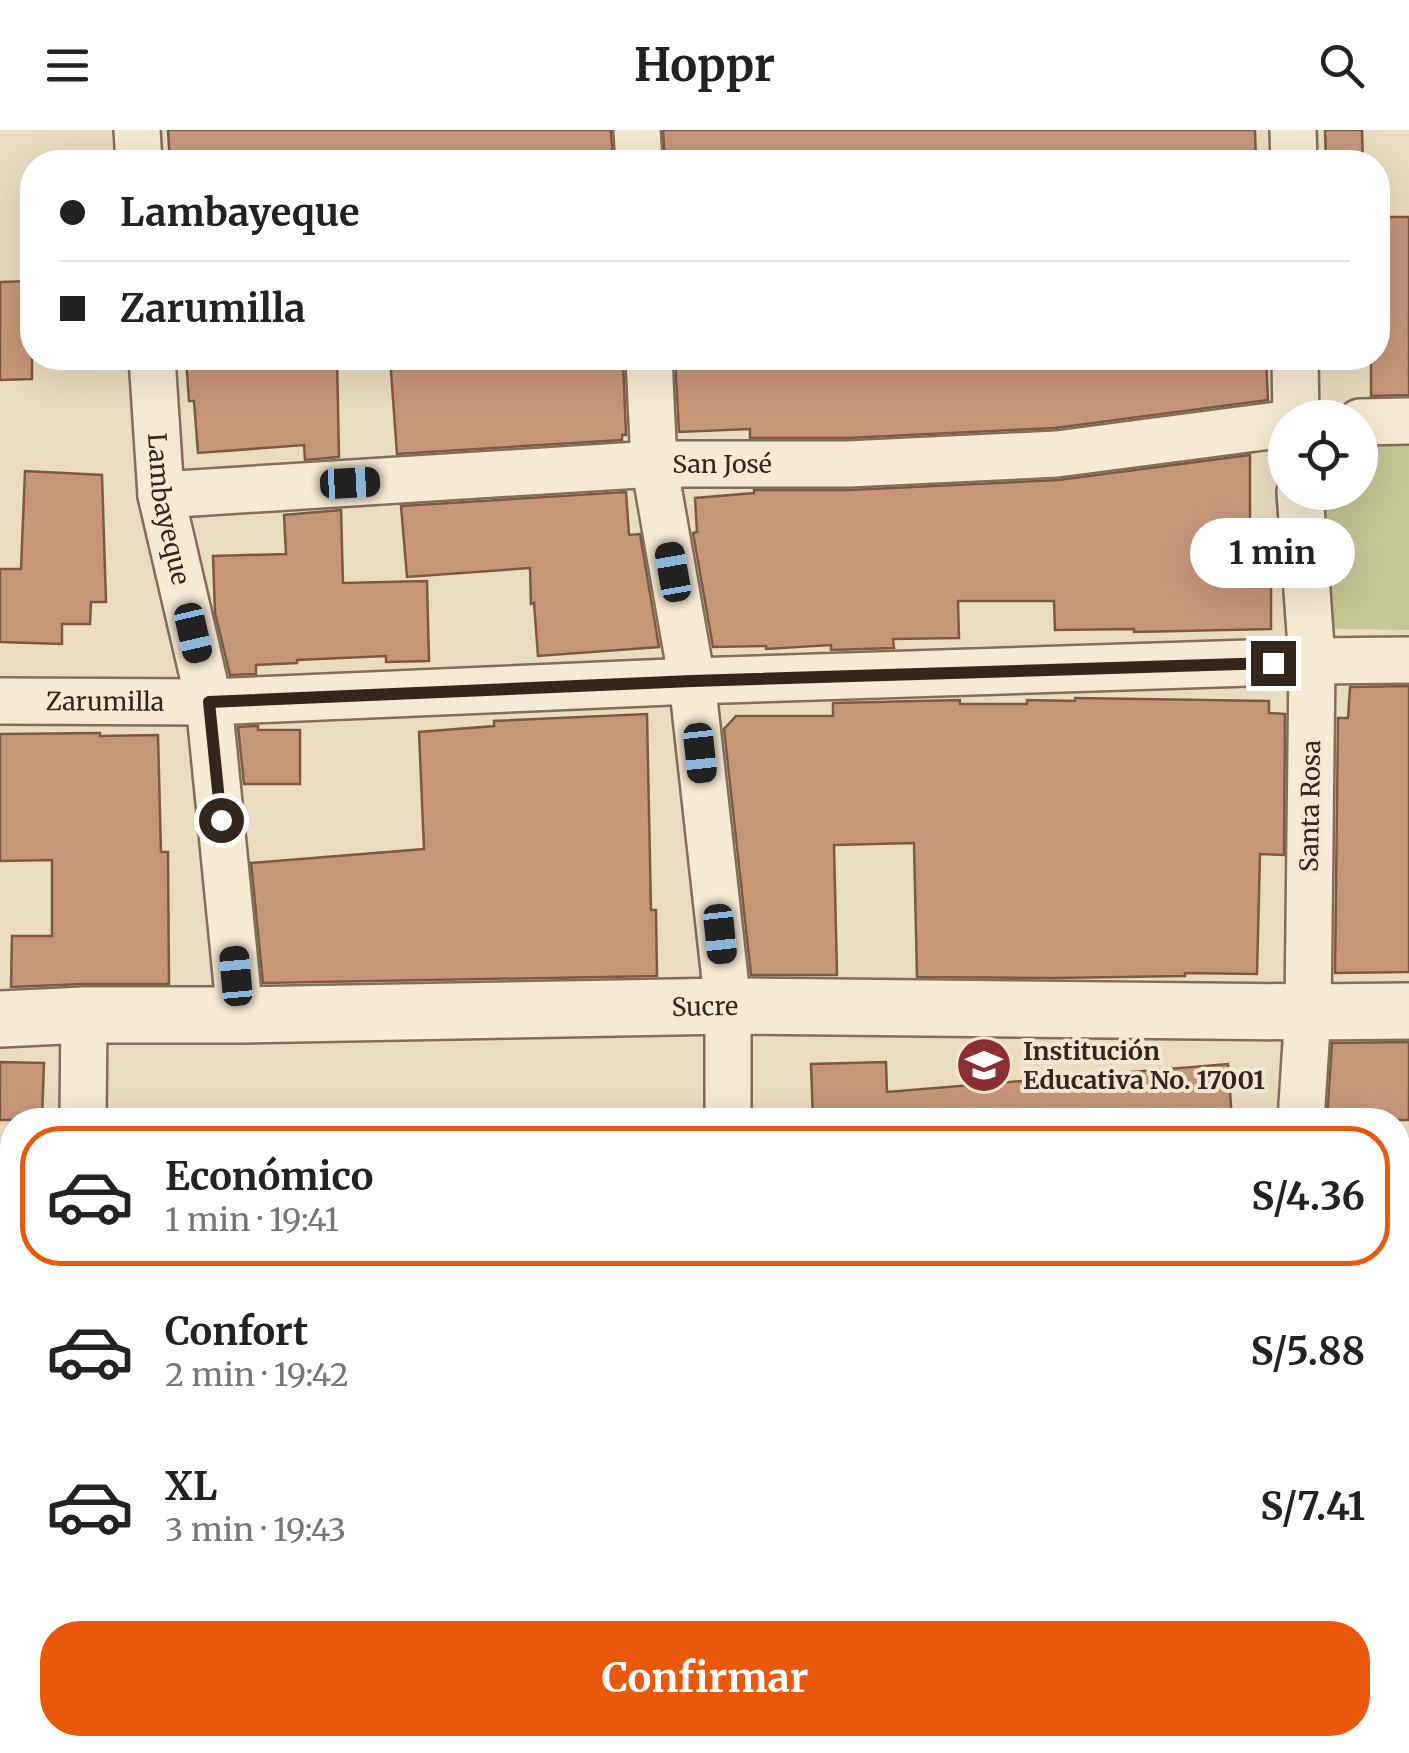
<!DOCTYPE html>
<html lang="es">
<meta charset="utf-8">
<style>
body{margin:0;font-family:Merriweather,serif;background:#f2f2f2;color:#222;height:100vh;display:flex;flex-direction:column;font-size:38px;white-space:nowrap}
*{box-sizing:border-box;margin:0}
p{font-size:32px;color:#767676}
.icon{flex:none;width:55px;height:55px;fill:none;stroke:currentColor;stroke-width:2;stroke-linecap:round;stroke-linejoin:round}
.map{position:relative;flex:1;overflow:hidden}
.panel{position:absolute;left:0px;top:978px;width:1410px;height:648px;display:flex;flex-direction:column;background:#fff;border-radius:40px 40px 0 0;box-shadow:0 10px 40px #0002}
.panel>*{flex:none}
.hud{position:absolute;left:20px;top:20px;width:1370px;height:220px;border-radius:40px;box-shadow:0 10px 40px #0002;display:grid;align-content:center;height:220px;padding:0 40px;background:#fff}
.controls{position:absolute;left:1268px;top:270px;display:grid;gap:20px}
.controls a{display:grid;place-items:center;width:110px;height:110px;border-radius:50%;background:#fff;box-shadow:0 10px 40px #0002;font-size:50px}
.end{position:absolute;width:45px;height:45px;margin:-22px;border:12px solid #33271d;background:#fff;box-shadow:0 0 0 5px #fff}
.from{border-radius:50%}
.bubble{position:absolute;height:70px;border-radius:35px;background:#fff;box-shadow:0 10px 40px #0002;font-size:32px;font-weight:700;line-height:70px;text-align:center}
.car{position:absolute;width:30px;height:60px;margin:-30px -15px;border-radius:12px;box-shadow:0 0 8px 2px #0007;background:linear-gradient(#222 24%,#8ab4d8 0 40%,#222 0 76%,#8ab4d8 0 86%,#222 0)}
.hud b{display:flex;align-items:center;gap:35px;height:95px;font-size:38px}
.hud b+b{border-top:2px solid #e0e0e0}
.hud i{width:25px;height:25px;background:#222}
ul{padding:18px 0 0;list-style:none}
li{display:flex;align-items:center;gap:30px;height:140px;margin:0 20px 15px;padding:0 20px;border:5px solid transparent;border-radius:40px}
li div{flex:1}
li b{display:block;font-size:38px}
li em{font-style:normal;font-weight:700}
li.current{border-color:#ea580c}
li>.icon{width:90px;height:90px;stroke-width:1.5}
.action{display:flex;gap:20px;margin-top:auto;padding:20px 40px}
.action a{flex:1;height:115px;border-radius:40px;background:#ea580c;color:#fff;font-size:40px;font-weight:700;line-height:115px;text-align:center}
header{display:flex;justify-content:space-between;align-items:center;height:130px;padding:0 40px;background:#fff;font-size:45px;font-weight:700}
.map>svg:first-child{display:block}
.green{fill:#c3c796}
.building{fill:#c69679;stroke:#7f5841;stroke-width:2.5}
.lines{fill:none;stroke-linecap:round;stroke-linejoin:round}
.minor-casing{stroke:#826e5a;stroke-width:50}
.tertiary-casing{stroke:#826e5a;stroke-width:60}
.minor{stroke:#f6ead3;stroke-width:45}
.tertiary{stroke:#f6ead3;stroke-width:55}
.route{stroke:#33271d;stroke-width:12}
.labels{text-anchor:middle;stroke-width:8;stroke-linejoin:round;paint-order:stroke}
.street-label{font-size:25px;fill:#33271d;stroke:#f2e7d0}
.poi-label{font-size:25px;font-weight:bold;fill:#33271d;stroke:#f2e7d0;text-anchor:start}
</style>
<header><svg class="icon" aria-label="menu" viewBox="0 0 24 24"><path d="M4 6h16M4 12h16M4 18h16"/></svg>Hoppr<svg class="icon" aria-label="search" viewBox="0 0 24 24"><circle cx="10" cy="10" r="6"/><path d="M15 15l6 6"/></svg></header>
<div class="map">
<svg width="1409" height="1623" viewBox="0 0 1409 1623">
<rect width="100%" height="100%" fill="#eadcc1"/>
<polygon class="green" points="1409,311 1409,500 1331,499 1323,363 1360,362 1360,312"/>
<g class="building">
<polygon points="168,0 611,0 613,32 170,32"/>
<polygon points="663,0 1255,0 1256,32 665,32"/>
<polygon points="1325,0 1362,0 1363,32 1326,32"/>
<polygon points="1378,87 1409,87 1409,265 1371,266 1371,228 1378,228"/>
<polygon points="32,151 32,249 0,250 0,152"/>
<polygon points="186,228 337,228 339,327 305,330 304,315 198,323 194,271 189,271"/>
<polygon points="390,228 623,228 626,305 622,305 622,310 397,324"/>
<polygon points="675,228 1266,228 1268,270 1055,298 847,308 750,308 750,299 679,302"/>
<polygon points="1250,325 1250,457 1271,457 1271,499 1134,502 1134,499 1055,500 1054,471 958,471 959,508 893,509 894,518 831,520 831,515 766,519 766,516 713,517 693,403 697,402 695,368 754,363 754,360 849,360 1058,350"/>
<polygon points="25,341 102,345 106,472 91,472 90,494 62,494 62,514 0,512 0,439 21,439"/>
<polygon points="626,362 629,405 640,404 659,517 538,526 534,473 531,474 530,438 407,447 401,376"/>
<polygon points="341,380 343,453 427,451 429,531 386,532 386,526 297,530 297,533 256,535 256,544 230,545 215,483 213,426 286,424 284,385"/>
<polygon points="1409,556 1409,842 1335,843 1338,588 1348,588 1350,557"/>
<polygon points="1075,568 1269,571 1269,583 1285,584 1284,725 1260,724 1257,844 1185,843 1185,846 1055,848 917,847 914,713 834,715 837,845 751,845 724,599 736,586 833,586 833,573 960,570 960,574 1027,574 1027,570 1075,571"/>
<polygon points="647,584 651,780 656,780 657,846 263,853 251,733 424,719 419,602 494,596 494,591"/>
<polygon points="258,596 258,600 300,600 300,654 244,654 238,597"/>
<polygon points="100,603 100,606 158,605 161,722 168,722 169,854 83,854 11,857 12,806 52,806 52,730 0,731 0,604"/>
<polygon points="1409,912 1409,990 1327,990 1332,913"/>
<polygon points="0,932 44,933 42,990 0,990"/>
<polygon points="886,932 887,962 1228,934 1232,990 813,990 811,934"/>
</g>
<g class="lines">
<g class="minor-casing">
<g id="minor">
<polyline points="137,0 139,32"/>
<polyline points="637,0 639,32"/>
<polyline points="1293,0 1294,32"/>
<path id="s1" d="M152,228L161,365L209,572L240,885"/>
<polyline points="649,228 654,334 692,551 728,876 728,990"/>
<polyline points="1295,228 1296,288"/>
<polyline points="1360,292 1409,291"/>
<polyline points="1300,362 1312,531 1308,882 1301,990"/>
<path id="s2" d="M161,365L654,334H848L1057,324L1285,294"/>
<path id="s3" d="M0,571L209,572L692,551L1312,531L1409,530"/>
<polyline points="83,990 84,885"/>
<polyline points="1398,1356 1409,1355"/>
<polyline points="0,1510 12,1508"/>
<polyline points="736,1612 736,1623"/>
<polyline points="1288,1612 1288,1623"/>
<polyline points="78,1623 78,1612"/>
</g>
</g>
<g class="tertiary-casing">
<g id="tertiary">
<path id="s4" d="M0,889L84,885H240L728,876L1308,882L1409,881"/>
</g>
</g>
<use href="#minor" class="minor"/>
<use href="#tertiary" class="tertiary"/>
</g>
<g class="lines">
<polyline class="route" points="221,690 209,572 692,551 1273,533"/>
</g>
<defs>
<g id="school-disc" transform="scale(2.875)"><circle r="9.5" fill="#8d2e32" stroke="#f2e7d0"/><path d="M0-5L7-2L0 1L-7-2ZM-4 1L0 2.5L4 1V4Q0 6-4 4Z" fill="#fff"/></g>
</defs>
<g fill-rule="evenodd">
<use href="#school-disc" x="984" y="935"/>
</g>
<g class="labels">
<g class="street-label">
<text dy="9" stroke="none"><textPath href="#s2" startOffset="562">San José</textPath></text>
<text dy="9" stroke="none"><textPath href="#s1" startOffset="152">Lambayeque</textPath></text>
<text dy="9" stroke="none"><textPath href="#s3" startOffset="105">Zarumilla</textPath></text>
<text transform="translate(1310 676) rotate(-89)" y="9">Santa Rosa</text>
<text dy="9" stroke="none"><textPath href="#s4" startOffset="705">Sucre</textPath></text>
</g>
<g class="poi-label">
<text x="1023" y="930">Institución<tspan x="1023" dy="29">Educativa No. 17001</tspan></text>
</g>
</g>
</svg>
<div class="controls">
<a><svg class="icon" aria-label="locate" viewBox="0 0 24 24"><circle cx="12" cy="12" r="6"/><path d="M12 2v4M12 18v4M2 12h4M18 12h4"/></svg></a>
</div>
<i class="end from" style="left:221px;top:690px"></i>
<i class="end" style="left:1273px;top:533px"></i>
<div class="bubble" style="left:1190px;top:388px;width:165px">1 min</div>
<i class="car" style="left:350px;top:353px;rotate:87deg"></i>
<i class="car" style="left:673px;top:442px;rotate:350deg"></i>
<i class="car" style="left:193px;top:503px;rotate:167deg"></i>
<i class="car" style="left:700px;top:623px;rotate:174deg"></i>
<i class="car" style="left:720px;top:804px;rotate:174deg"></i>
<i class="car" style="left:236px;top:846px;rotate:355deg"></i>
<div class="hud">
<b><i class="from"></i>Lambayeque</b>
<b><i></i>Zarumilla</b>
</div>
<section class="panel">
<ul>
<li class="current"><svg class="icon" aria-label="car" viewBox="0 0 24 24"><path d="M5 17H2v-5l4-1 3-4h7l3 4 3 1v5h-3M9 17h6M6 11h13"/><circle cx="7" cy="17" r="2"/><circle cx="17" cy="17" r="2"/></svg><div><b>Económico</b><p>1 min · 19:41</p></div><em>S/4.36</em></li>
<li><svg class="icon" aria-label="car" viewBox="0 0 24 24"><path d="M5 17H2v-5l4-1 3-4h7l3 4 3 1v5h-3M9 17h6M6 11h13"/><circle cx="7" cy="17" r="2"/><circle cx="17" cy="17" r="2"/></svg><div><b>Confort</b><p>2 min · 19:42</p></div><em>S/5.88</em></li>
<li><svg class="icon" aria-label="car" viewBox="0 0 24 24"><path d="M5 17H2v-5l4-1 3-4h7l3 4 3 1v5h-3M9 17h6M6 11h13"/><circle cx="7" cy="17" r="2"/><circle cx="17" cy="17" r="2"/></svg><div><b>XL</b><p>3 min · 19:43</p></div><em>S/7.41</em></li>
</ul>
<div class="action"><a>Confirmar</a></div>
</section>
</div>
